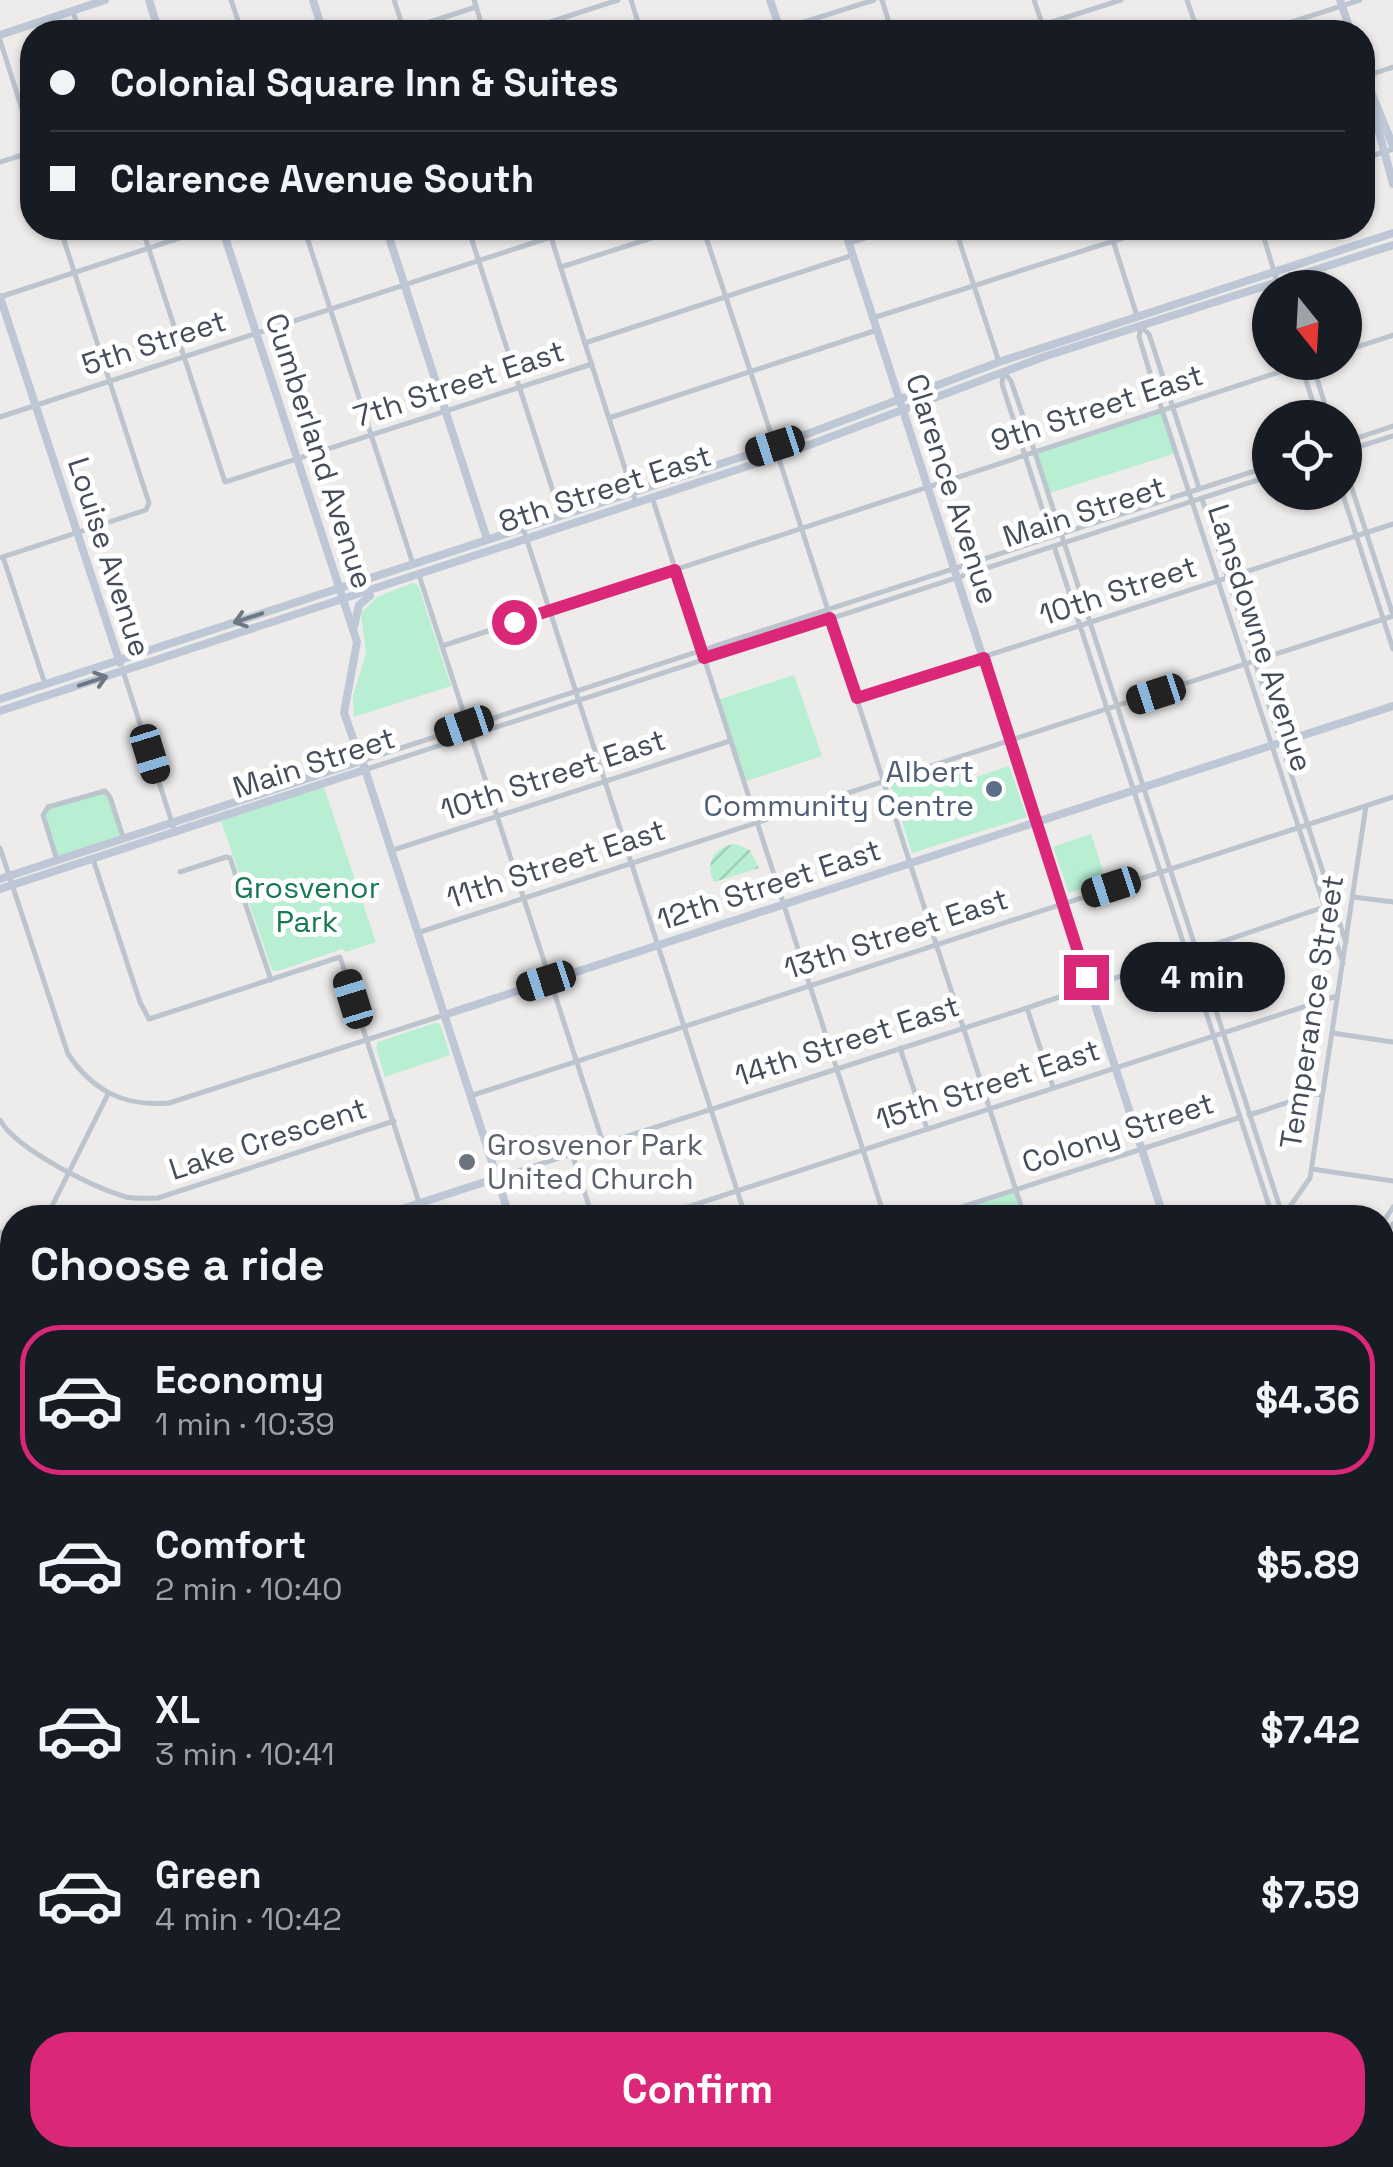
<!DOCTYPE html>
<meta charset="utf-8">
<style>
body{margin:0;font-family:"Space Grotesk",sans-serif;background:#20242c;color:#f1f3f6;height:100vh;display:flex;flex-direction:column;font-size:38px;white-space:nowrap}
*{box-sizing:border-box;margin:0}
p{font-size:32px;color:#9ea1a6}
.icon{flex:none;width:55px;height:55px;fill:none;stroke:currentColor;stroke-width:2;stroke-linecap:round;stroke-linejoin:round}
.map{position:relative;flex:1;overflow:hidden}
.details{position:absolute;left:0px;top:1205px;width:1395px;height:962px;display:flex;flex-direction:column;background:#171b24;border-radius:40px 40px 0 0;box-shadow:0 2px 8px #0004}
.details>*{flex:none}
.hud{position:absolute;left:20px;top:20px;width:1355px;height:220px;border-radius:40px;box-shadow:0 2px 8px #0004;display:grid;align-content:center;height:220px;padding:0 30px;background:#171b24}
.needle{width:65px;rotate:162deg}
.controls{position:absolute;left:1252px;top:270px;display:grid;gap:20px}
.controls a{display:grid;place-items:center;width:110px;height:110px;border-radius:50%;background:#171b24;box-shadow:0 2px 8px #0004;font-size:50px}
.end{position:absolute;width:45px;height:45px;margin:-22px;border:12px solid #db2777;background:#fff;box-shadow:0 0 0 5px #fff}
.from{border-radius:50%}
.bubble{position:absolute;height:70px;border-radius:35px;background:#171b24;box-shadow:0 2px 8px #0004;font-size:32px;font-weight:800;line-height:70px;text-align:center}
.car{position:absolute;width:30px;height:60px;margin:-30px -15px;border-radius:12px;box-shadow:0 0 8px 2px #0007;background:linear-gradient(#222 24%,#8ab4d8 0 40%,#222 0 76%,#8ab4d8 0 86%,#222 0)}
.hud b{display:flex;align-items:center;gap:35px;height:95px;font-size:38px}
.hud b+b{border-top:2px solid #363941}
.hud i{width:25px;height:25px;background:#f1f3f6}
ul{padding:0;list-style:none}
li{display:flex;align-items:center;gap:30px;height:150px;margin:0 20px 15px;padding:0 10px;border:5px solid transparent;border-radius:40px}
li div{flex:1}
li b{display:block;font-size:38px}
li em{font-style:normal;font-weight:800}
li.active{border-color:#db2777}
li>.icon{width:90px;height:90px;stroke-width:1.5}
h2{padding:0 30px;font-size:45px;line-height:120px}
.button{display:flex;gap:20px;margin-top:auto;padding:20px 30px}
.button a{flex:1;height:115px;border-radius:40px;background:#db2777;color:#fff;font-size:40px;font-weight:800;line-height:115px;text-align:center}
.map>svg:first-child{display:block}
.park{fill:#b8eed2}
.garden{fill:url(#garden-furrows)}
.water{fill:url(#water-ripples)}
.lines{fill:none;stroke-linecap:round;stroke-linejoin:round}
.street{stroke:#bcc4ce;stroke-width:5}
.secondary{stroke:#bdc7d5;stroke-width:8}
.primary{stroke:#aab8cb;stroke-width:9}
.oneway{stroke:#6e7884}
.route{stroke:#db2777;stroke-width:12}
.service-dot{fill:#5c6f8a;stroke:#fff;stroke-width:4}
.worship-dot{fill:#6b7280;stroke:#fff;stroke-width:4}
.labels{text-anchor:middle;stroke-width:10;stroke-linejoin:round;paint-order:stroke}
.street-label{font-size:30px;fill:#444d59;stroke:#fff}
.service-label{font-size:30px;fill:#4e5e75;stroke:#fff;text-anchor:end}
.park-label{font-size:30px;fill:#167951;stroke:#fff}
.worship-label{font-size:30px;fill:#5b616d;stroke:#fff;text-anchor:start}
</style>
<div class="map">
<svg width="1393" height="2167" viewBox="0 0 1393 2167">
<defs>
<pattern id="garden-furrows" width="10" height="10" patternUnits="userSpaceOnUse" patternTransform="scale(2.5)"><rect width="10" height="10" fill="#b8eed2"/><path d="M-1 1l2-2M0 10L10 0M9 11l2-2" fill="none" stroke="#9fceb7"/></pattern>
<pattern id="water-ripples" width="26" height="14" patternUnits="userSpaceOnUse" patternTransform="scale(2.5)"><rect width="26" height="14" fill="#85cbeb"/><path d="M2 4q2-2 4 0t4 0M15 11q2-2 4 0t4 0" fill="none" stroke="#6ea7c1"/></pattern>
</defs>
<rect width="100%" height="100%" fill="#eeeceb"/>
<g class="park">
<polygon points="1162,410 1176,453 1047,494 1034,453"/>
<polygon points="412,583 418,585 451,686 354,717 353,696 366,654 361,613 377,597"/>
<polygon points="794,675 822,756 744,782 718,700"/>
<polygon points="967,760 973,778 1009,766 1027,817 912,853 890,784"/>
<polygon points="324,787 376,942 346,952 342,949 278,971 272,970 221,821"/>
<polygon points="100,791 108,794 123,837 57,860 44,811"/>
<polygon points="1091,834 1106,881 1069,893 1053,847"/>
<polygon points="435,1023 440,1024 450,1055 385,1077 376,1047 378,1042"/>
<polygon points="1016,1190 1025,1218 932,1218"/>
<polygon points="1393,1376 1393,1534 1383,1547 1383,1392"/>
<polygon points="1006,2155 1148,2155 1158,2167 1014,2167"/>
</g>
<path class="garden" d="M736,844L750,850L759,868L714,882C704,862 715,846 736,844Z"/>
<polygon class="water" points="1393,1543 1393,2167 1245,2167 1247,2155 1382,2155 1382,1555"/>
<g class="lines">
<g class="street">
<polyline points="231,0 242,32"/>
<polyline points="394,0 404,30"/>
<polyline points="474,0 484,32"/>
<polyline points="631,0 641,32"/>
<polyline points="882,0 892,32"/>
<polyline points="1034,0 1045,32"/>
<polyline points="1187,0 1198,32"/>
<polyline points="73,12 80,32"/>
<polyline points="399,32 476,7"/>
<polyline points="519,32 618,0"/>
<polyline points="772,32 874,0"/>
<polyline points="1020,32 1121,0"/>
<polyline points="1260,32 1360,0"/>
<polyline points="0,40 32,141"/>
<polyline points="1363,77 1393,67"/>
<polyline points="1362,159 1393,149"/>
<polyline points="0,162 32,152"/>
<polyline points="142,228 225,482 592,364"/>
<polyline points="304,228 413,564"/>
<polyline points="468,228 561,516"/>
<polyline points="548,228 636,503"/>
<polyline points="703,228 775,446"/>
<polyline points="955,228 999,362"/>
<polyline points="1109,228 1137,316"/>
<polyline points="1261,228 1279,288"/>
<polyline points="849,243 898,228"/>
<polyline points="561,267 683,228"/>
<polyline points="0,297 210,228"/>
<polyline points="873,318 1154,228"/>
<polyline points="1140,326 1149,334 1199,488"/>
<polyline points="1141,326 1139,337 1150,373 1343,963"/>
<polyline points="585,343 853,255"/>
<polyline points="1345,351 1393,335"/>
<polyline points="1312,362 1329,418"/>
<polyline points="1301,365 1318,418"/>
<polyline points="1003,371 1011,381 1023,416 1283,1217"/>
<polyline points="1003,374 1002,384 1051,536"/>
<polyline points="0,417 551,237"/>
<polyline points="609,418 877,330"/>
<polyline points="1345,442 1393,426"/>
<polyline points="1345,451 1393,436"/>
<polyline points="778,456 1025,1218"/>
<polyline points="1345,467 1393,615"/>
<polyline points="1342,492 1393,649"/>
<polyline points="652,497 885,1218"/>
<polyline points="1202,499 1346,943"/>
<polyline points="523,528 746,1218"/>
<polyline points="1054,546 1273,1218"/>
<polyline points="3,557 45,684"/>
<polyline points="0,558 146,510 149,503 60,228"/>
<polyline points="419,575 603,1143"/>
<polyline points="442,646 1310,362"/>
<polyline points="123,671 175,832"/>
<polyline points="857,698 1393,524"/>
<polyline points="361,761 1270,466"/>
<polyline points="364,770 1270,476"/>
<path d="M0,848L68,1054C93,1091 124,1107 169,1103L444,1015"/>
<polyline points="390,851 730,741"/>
<polyline points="93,859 140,1002 149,1019 340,957 424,1218"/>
<polyline points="57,860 43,815 48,807 105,791 110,797 123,837"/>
<polyline points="180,872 226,857 230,858 271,980"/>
<polyline points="1353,897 1393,902"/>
<polyline points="417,933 1393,616"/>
<polyline points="1027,1008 1053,1087"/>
<polyline points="1332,1033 1393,1042"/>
<polyline points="900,1048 927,1129"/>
<polyline points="470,1096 1393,797"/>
<polyline points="1249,1115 1314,1094 1322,1095"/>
<path d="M0,1120C17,1150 93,1187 126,1197C136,1199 147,1198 158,1198L394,1121"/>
<polyline points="572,1154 593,1218"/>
<polyline points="1312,1169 1393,1181"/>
<polyline points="497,1178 1027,1008 1333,904"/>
<polyline points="1284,1215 1310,1178 1366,806"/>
<polyline points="46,1218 108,1094"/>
<polyline points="654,1218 1337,996"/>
<polyline points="928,1218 1238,1118"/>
<polyline points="1382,1224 1393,1207"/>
<polyline points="0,1232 12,1238"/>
<polyline points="1382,1239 1393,1224"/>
<polyline points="1382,1325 1393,1332"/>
<polyline points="1382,1384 1393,1369"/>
<polyline points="385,2155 388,2167"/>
<polyline points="616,2155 687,2167"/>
<polyline points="879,2155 883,2167"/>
<polyline points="344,2167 347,2155"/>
<polyline points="542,2167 559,2155"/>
<polyline points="906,2167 934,2155"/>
</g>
<g class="secondary">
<polyline points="149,0 159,32"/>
<polyline points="313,0 323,32"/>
<polyline points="770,0 781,32"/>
<polyline points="1340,0 1351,32"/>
<polyline points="0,35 105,0"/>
<polyline points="1362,69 1393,184"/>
<polyline points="1367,82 1393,146"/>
<polyline points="222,228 357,642 344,713 361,761"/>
<polyline points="386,228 487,539"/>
<polyline points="844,228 1164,1218"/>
<polyline points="0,297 120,663"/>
<polyline points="354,626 359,605 370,596"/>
<polyline points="0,699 775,446 999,362 1393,233"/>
<polyline points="0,711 785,454 1046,356 1393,245"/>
<polyline points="361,757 510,1218"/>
<polyline points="0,879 361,761"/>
<polyline points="0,889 364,770"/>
<polyline points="444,1015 1393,706"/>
<polyline points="374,1218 497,1178"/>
<polyline points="0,1339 12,1335"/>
<polyline points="0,1675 12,1712"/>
<polyline points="0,1706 12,1745"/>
<polyline points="146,2155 150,2167"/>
<polyline points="156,2155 160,2167"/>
</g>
<g class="primary">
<polyline points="1382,1601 1393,1606"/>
<polyline points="0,2006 12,2000"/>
<polyline points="0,2023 12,2018"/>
</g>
</g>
<defs><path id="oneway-shaft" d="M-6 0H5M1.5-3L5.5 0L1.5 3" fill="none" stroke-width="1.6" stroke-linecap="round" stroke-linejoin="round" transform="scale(2.5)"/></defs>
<g class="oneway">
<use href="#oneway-shaft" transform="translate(248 618) rotate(162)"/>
<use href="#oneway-shaft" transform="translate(93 681) rotate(-18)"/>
</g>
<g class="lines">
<polyline class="route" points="514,622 675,570 704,658 830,618 857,698 984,658 1086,977"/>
</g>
<circle class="service-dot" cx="994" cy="789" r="10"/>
<circle class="worship-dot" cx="467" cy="1162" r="10"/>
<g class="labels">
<g class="street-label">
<text transform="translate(154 343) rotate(-18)" y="10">5th Street</text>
<text transform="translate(459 384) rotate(-18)" y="10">7th Street East</text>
<text transform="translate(1097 408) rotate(-18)" y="10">9th Street East</text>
<text transform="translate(319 451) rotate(72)" y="10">Cumberland Avenue</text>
<text transform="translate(605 489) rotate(-18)" y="10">8th Street East</text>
<text transform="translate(952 489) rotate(72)" y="10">Clarence Avenue</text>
<text transform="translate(1084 512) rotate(-18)" y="10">Main Street</text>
<text transform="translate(109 557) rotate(72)" y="10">Louise Avenue</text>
<text transform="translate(1118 591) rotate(-18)" y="10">10th Street</text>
<text transform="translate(1260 638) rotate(72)" y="10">Lansdowne Avenue</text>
<text transform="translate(314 763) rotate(-18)" y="10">Main Street</text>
<text transform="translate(553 775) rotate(-18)" y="10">10th Street East</text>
<text transform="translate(556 864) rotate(-18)" y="10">11th Street East</text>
<text transform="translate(769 885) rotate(-18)" y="10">12th Street East</text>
<text transform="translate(896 934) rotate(-18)" y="10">13th Street East</text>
<text transform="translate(1312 1012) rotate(-81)" y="10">Temperance Street</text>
<text transform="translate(847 1041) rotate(-18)" y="10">14th Street East</text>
<text transform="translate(988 1085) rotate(-18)" y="10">15th Street East</text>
<text transform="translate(1118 1133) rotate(-18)" y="10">Colony Street</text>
<text transform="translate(268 1139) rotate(-18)" y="10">Lake Crescent</text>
</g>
<g class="service-label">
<text x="974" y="782">Albert<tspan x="974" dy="34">Community Centre</tspan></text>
</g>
<g class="park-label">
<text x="307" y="898">Grosvenor<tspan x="307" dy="34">Park</tspan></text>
</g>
<g class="worship-label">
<text x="487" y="1155">Grosvenor Park<tspan x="487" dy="34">United Church</tspan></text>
</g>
</g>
</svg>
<div class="controls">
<a><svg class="needle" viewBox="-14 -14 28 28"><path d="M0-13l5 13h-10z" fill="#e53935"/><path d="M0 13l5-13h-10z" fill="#9ea1a6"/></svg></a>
<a><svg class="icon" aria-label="locate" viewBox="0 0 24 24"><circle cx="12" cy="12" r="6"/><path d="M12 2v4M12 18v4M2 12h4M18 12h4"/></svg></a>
</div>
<i class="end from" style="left:514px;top:622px"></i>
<i class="end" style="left:1086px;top:977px"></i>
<div class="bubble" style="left:1120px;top:942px;width:165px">4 min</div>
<i class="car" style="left:775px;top:446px;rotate:252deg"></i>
<i class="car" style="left:1156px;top:694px;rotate:252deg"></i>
<i class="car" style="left:464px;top:726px;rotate:251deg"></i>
<i class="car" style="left:150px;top:754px;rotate:163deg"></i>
<i class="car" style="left:1111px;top:887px;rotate:252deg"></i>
<i class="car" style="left:546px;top:981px;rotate:252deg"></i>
<i class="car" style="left:353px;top:999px;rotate:343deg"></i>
<div class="hud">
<b><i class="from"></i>Colonial Square Inn &amp; Suites</b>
<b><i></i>Clarence Avenue South</b>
</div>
<section class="details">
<h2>Choose a ride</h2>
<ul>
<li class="active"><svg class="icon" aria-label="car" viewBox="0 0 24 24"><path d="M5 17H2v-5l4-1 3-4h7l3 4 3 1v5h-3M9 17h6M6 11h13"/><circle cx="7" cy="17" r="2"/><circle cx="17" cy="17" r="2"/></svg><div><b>Economy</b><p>1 min · 10:39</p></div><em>$4.36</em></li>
<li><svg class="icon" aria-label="car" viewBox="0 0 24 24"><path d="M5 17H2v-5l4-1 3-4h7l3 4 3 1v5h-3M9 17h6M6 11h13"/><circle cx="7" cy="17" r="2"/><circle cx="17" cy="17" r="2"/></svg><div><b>Comfort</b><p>2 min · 10:40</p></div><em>$5.89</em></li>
<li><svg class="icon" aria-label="car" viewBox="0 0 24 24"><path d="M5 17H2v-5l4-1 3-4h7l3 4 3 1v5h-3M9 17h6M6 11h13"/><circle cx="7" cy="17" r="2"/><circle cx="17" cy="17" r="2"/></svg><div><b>XL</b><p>3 min · 10:41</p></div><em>$7.42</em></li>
<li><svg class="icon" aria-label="car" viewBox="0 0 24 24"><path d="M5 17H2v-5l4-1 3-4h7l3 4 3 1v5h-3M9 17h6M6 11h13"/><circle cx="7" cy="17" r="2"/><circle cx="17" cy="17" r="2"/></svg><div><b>Green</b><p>4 min · 10:42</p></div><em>$7.59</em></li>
</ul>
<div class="button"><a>Confirm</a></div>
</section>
</div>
